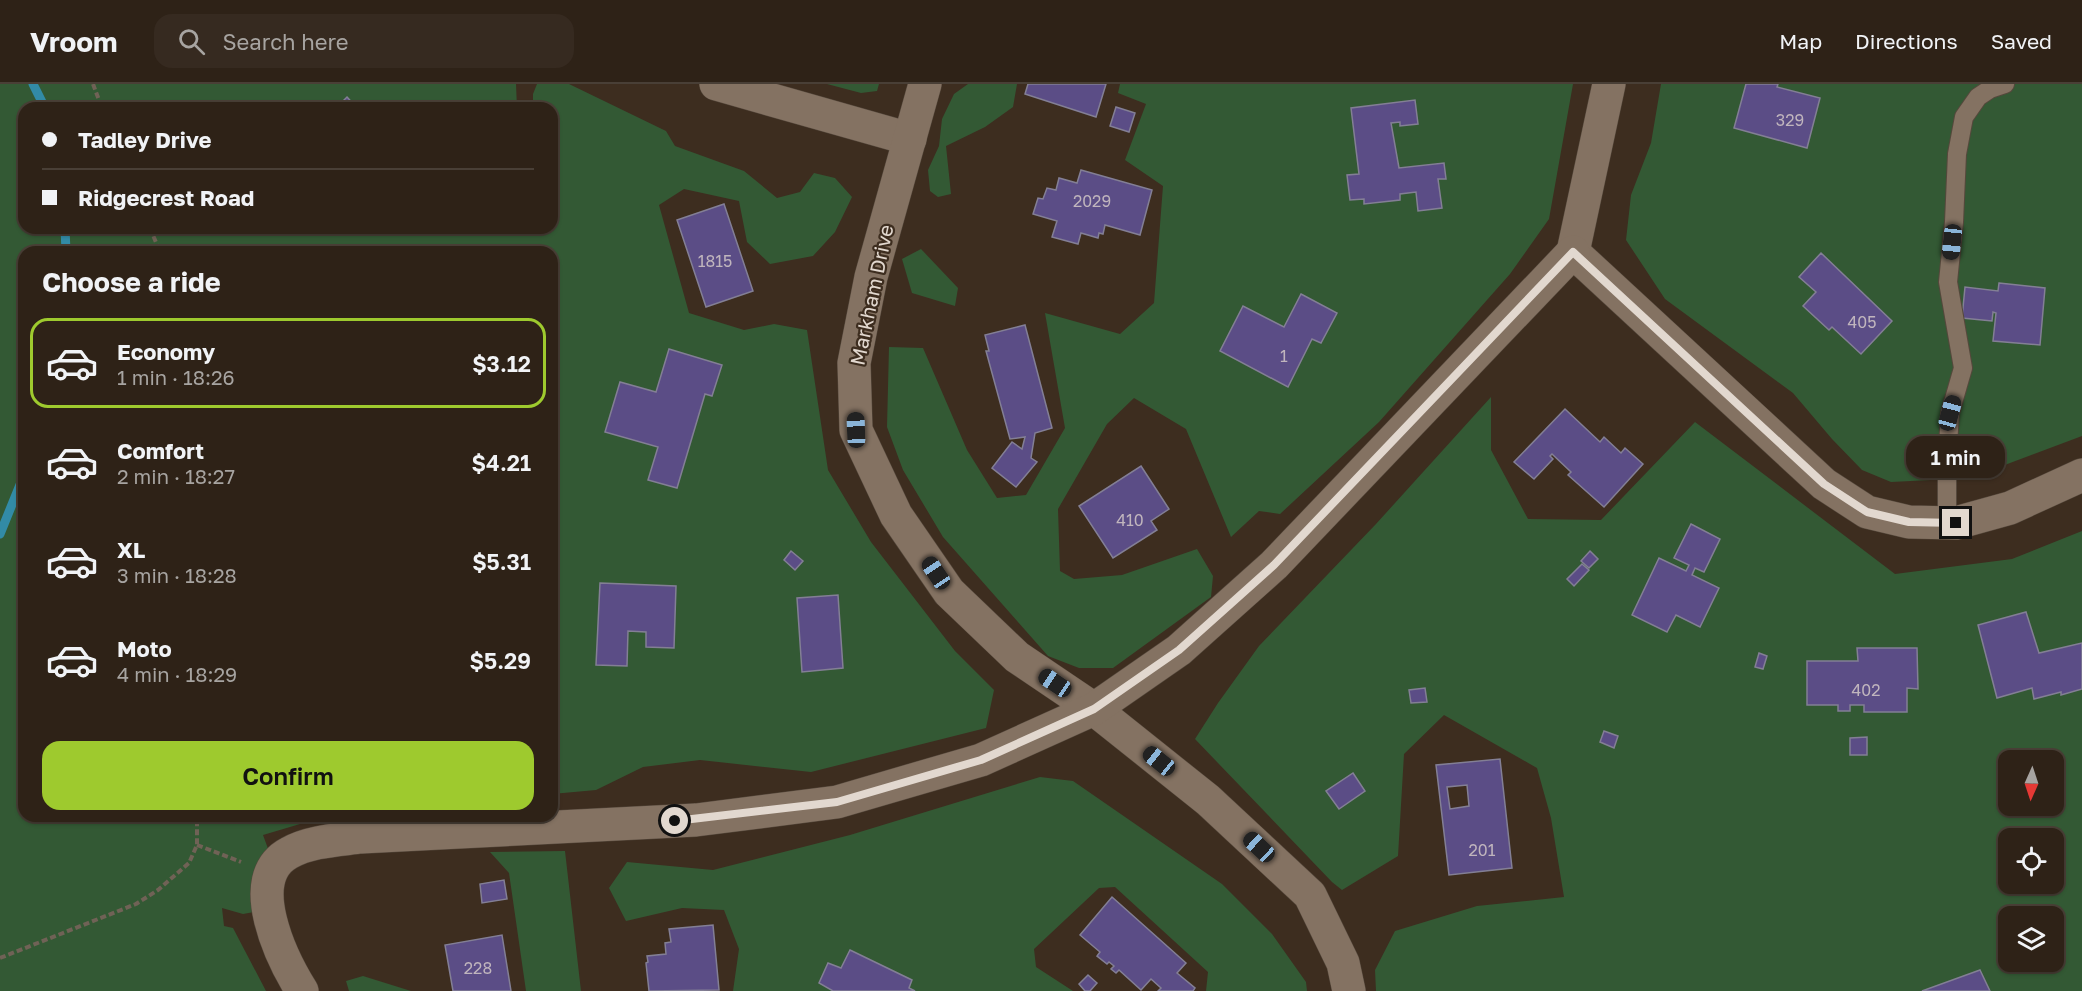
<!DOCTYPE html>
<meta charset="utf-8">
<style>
body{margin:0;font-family:"Golos Text",sans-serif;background:#362a20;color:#f1f3f6;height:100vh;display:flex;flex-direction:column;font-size:22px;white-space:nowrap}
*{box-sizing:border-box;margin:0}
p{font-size:20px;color:#a7a4a1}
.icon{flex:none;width:33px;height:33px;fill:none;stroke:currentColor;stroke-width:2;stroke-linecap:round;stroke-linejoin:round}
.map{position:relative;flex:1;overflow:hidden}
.sheet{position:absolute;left:18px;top:162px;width:540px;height:576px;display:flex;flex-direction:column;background:#2e2217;border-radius:18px;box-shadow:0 2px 4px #0004,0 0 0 2px #493f36}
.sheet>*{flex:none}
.top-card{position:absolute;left:18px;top:18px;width:540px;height:132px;border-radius:18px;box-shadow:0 2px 4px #0004,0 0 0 2px #493f36;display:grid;align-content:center;height:132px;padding:0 24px;background:#2e2217}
.needle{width:39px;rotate:183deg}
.fabs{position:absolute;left:1998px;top:666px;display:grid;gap:12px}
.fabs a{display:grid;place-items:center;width:66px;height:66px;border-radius:12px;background:#2e2217;box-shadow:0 2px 4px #0004,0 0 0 2px #493f36;font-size:30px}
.end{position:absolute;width:27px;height:27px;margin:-14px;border:8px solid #e2d8cf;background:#111;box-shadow:0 0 0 3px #111}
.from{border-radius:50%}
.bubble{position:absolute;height:42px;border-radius:18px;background:#2e2217;box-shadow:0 2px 4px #0004,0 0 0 2px #493f36;font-size:20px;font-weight:600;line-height:42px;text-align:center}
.car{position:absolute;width:18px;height:36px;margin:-18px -9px;border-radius:8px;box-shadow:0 0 4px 2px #0007;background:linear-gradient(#222 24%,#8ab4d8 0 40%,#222 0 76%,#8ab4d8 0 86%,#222 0)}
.top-card b{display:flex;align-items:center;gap:21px;height:57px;font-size:22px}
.top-card b+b{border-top:2px solid #493f36}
.top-card i{width:15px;height:15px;background:#f1f3f6}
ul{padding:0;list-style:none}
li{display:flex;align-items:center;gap:18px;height:90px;margin:0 12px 9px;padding:0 12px;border:3px solid transparent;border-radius:18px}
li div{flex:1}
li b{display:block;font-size:22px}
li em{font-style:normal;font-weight:600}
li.active{border-color:#9eca2e}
li>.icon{width:54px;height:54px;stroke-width:1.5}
h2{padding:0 24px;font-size:27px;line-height:72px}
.cta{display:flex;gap:12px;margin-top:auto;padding:12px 24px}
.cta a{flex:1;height:69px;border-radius:18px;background:#9eca2e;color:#111;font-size:24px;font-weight:600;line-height:69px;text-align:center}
header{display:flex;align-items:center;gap:36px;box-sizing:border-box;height:84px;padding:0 30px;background:#2e2217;border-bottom:2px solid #493f36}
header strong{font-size:28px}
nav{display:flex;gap:33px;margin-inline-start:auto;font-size:21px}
.search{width:420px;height:54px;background:#362a20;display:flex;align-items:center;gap:15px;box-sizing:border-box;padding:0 21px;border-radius:18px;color:#a7a4a1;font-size:22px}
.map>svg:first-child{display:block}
.green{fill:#335934;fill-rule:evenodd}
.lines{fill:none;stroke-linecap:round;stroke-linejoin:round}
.stream{stroke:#328ba6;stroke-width:9}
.building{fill:#5b4d86;stroke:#837f95;stroke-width:1.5;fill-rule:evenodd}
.lane-casing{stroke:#55483c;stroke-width:20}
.street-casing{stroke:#55483c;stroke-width:34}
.path{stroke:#706256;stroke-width:4;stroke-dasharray:6 3;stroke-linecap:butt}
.lane{stroke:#847262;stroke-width:18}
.street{stroke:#847262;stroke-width:33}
.route{stroke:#e2d8cf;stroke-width:8}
.labels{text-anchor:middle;stroke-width:4.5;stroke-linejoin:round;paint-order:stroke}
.number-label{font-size:16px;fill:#c0b5bd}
.street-label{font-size:20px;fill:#e2d8cf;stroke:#3d2d1f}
</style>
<header>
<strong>Vroom</strong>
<div class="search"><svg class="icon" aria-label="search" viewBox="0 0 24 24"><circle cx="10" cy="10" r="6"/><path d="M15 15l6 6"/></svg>Search here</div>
<nav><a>Map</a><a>Directions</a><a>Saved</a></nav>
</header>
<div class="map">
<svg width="2082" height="907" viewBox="0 0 2082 907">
<rect width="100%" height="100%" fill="#3d2d1f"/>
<g class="green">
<polygon points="0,0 516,0 517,24 24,24 24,144 552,144 552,24 533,24 533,10 537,0 569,0 666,47 675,62 744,87 777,114 800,108 814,89 835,94 852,113 835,148 813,172 770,180 747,158 739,117 684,105 659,121 689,229 744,246 774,240 807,246 828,386 871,458 955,567 994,606 986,644 811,688 700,676 643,683 596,706 552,710 552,168 24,168 24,732 327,732 263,751 270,770 254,828 243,830 222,824 224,842 233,844 266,907 0,907"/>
<polygon points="827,0 879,0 877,7 861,9"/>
<polygon points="968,0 1017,0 1013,23 985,43 946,62 951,110 938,113 930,107 928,86 939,62 942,35 954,10"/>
<polygon points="1120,0 1573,0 1549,135 1510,190 1379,338 1280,430 1259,427 1231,453 1186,345 1134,314 1107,340 1058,425 1060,487 1074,495 1122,491 1197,465 1213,492 1211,513 1113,584 1079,584 1048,572 943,453 903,386 887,343 889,263 923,264 967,366 997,414 1026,411 1065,344 1045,229 1120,250 1154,219 1163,102 1125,76 1146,20 1118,9"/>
<polygon points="1661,0 2082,0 2082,352 1986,388 1931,396 1891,398 1862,386 1832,355 1793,309 1665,215 1626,156 1631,111 1651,59"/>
<polygon points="921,165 958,204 955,222 912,209 902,175"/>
<path d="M1491,313V366L1528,435L1601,436L1695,338L1895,490L2012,475L2082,447V907H1376L1375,886L1395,847L1477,822L1564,813L1551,734L1537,684L1444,631L1404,670L1398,772L1342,806L1332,798L1195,655L1218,619L1259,562L1376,440ZM2008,676H2054V722H2008ZM2008,754H2054V800H2008ZM2008,832H2054V878H2008Z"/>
<polygon points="1040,693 1073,697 1222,800 1272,850 1306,898 1307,907 1206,907 1208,888 1115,803 1099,804 1034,865 1036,883 1073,907 733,907 739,865 724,826 682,824 626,837 609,804 627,778 713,786 850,751"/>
<polygon points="565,767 581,907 526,907 509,789 490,768"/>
<polygon points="363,892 411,907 349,907 346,897"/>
</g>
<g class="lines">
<g class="stream">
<polyline points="33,0 45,24"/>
<polyline points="65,144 66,168"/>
<polyline points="0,450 24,391"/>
</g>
</g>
<g class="building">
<polygon points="1028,0 1106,0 1096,33 1025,10"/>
<polygon points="1746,0 1778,0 1777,3 1820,14 1807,64 1734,44"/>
<polygon points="347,13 357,24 336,24"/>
<polygon points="1415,16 1418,40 1400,42 1400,38 1391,39 1399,84 1444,79 1446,95 1438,95 1442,124 1418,127 1416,108 1400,110 1400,116 1364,120 1364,115 1350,116 1347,91 1359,90 1351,24"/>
<polygon points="1116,23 1135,29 1129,48 1110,42"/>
<polygon points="1081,86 1152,106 1140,151 1105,141 1103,150 1099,149 1098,154 1081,149 1078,160 1052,153 1057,137 1033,130 1038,114 1043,115 1047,104 1056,106 1059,94 1077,99"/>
<polygon points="724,120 753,207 706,223 677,136"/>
<polygon points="1821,169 1892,237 1861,270 1832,243 1829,246 1803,222 1816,208 1799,193"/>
<polygon points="1999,199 2045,204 2040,261 1993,257 1996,229 1993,228 1992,237 1962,234 1965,203 1998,207"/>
<polygon points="1301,210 1337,229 1321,259 1312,255 1288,303 1220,267 1243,222 1284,243"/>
<polygon points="1025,241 1052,344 1035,349 1031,374 1037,378 1016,403 992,384 1012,358 1022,365 1025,353 1010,355 986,267 989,267 985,251"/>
<polygon points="669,265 722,281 712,312 705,310 677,404 648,396 658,363 605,348 620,298 656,308"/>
<polygon points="1565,325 1600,358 1604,353 1621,369 1625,364 1643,380 1604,423 1568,391 1571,388 1552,370 1550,372 1553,375 1534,395 1514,378"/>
<polygon points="1141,382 1169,425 1151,437 1157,446 1113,474 1079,422"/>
<polygon points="1691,440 1720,455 1704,488 1695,484 1692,491 1719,504 1700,543 1676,531 1667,548 1632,531 1659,474 1686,487 1689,481 1674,474"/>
<polygon points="791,467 803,477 795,486 784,476"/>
<polygon points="1590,467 1598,475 1589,484 1581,477"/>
<polygon points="1582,480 1589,486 1574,502 1567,495"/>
<polygon points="600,499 676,502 674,564 646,563 646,548 628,547 627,582 596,581"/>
<polygon points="838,511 843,584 802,588 797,514"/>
<polygon points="2026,528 2039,569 2082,559 2082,605 2061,611 2061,608 2034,615 2032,604 1997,614 1978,541"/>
<polygon points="1857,564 1917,564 1918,605 1907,604 1907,628 1864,628 1864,621 1850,621 1850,627 1838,627 1838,621 1807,621 1807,577 1858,577"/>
<polygon points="1759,569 1767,572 1763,585 1755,583"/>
<polygon points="1425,604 1427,618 1411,619 1409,606"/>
<polygon points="1604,647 1618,652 1614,664 1600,658"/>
<polygon points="1867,653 1867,671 1850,671 1850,654"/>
<path d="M1500,675L1512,784L1449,791L1436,681ZM1467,701L1469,722L1450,725L1447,703Z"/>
<polygon points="1353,689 1365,707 1339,725 1326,707"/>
<polygon points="504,796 507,815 482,819 480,800"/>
<polygon points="1112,813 1186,879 1177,889 1195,904 1193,907 1158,907 1161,904 1151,895 1141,906 1119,886 1116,889 1111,885 1114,882 1109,878 1107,880 1097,872 1100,868 1080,851"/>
<polygon points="713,841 719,906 649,907 646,879 648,878 647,872 666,870 665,859 671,858 669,845"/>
<polygon points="502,851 511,907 453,907 445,861"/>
<polygon points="850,866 912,896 909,904 915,907 833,907 819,899 828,879 841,884"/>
<polygon points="1980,886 1990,907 1922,907"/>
<polygon points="1088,891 1097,899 1090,907 1085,907 1079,900"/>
</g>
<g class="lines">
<g class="lane-casing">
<polyline id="lane" points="1947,439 1947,378 1950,329 1963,284 1948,198 1954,138 1957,70 1964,33 1978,13 1990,5 2005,0"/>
</g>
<g class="street-casing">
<g id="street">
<polyline points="716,0 910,55"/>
<polyline points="925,0 871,193 854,279 856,346 896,431 949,508 1017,573 1094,625 1208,716 1310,811 1343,879 1349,907"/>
<polyline points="1573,168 1824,400 1867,428 1909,438 1956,439 2010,424 2082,391"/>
<polyline points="1573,168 1609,0"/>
<path d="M302,907C282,875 242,794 289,769C310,757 338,756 361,753L696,736L837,718L981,676L1094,625L1179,566L1274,481L1573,168"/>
</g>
</g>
<g class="path">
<polyline points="93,0 102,24"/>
<polyline points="150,144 160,168"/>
<polyline points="197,761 241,778"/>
<polyline points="0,874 136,820 158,806 189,779 197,761 197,732"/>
</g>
<use href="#lane" class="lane"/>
<use href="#street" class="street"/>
</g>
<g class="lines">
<polyline class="route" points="675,737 837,718 981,676 1094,625 1179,566 1274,481 1573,168 1824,400 1867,428 1909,438 1956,439"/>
</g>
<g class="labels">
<g class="number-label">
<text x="1790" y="42">329</text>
<text x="1092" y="123">2029</text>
<text x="715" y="183">1815</text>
<text x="1862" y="244">405</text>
<text x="1284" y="278">1</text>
<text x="1130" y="442">410</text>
<text x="1866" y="612">402</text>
<text x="1482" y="772">201</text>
<text x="478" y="890">228</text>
</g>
<g class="street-label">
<text transform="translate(872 211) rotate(-78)" y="7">Markham Drive</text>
</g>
</g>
</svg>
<div class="fabs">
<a><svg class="needle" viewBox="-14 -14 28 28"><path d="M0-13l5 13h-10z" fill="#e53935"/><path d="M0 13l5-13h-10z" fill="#a7a4a1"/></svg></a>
<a><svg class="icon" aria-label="locate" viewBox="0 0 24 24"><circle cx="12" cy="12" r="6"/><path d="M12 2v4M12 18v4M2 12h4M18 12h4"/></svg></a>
<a><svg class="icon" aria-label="layers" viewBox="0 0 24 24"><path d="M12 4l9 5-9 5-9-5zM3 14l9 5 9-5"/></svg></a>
</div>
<i class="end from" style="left:675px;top:737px"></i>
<i class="end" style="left:1956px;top:439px"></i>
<div class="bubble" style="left:1906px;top:352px;width:99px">1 min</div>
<i class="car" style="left:1952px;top:158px;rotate:186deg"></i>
<i class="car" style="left:1950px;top:329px;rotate:15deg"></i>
<i class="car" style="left:856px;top:346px;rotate:358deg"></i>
<i class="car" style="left:936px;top:489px;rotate:326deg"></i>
<i class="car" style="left:1055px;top:599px;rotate:304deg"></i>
<i class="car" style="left:1159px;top:677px;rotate:309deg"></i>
<i class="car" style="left:1259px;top:763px;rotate:313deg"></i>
<div class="top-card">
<b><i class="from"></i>Tadley Drive</b>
<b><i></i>Ridgecrest Road</b>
</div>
<section class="sheet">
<h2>Choose a ride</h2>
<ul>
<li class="active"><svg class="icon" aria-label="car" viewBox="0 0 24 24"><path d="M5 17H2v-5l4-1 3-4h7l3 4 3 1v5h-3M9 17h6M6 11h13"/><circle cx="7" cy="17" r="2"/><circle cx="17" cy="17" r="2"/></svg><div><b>Economy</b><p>1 min · 18:26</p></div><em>$3.12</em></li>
<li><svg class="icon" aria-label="car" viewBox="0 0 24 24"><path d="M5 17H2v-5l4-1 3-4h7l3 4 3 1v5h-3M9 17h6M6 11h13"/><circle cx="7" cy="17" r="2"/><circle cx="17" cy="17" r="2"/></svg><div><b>Comfort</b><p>2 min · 18:27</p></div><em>$4.21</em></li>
<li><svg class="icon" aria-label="car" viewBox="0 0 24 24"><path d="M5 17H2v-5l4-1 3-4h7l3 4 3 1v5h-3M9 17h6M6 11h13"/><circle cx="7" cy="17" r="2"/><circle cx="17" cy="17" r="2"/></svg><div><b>XL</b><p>3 min · 18:28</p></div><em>$5.31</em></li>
<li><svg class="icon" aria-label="car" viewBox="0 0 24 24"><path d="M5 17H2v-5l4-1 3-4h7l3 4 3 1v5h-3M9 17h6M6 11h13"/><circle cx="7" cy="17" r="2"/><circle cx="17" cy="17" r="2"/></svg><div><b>Moto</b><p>4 min · 18:29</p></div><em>$5.29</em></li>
</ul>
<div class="cta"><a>Confirm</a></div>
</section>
</div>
